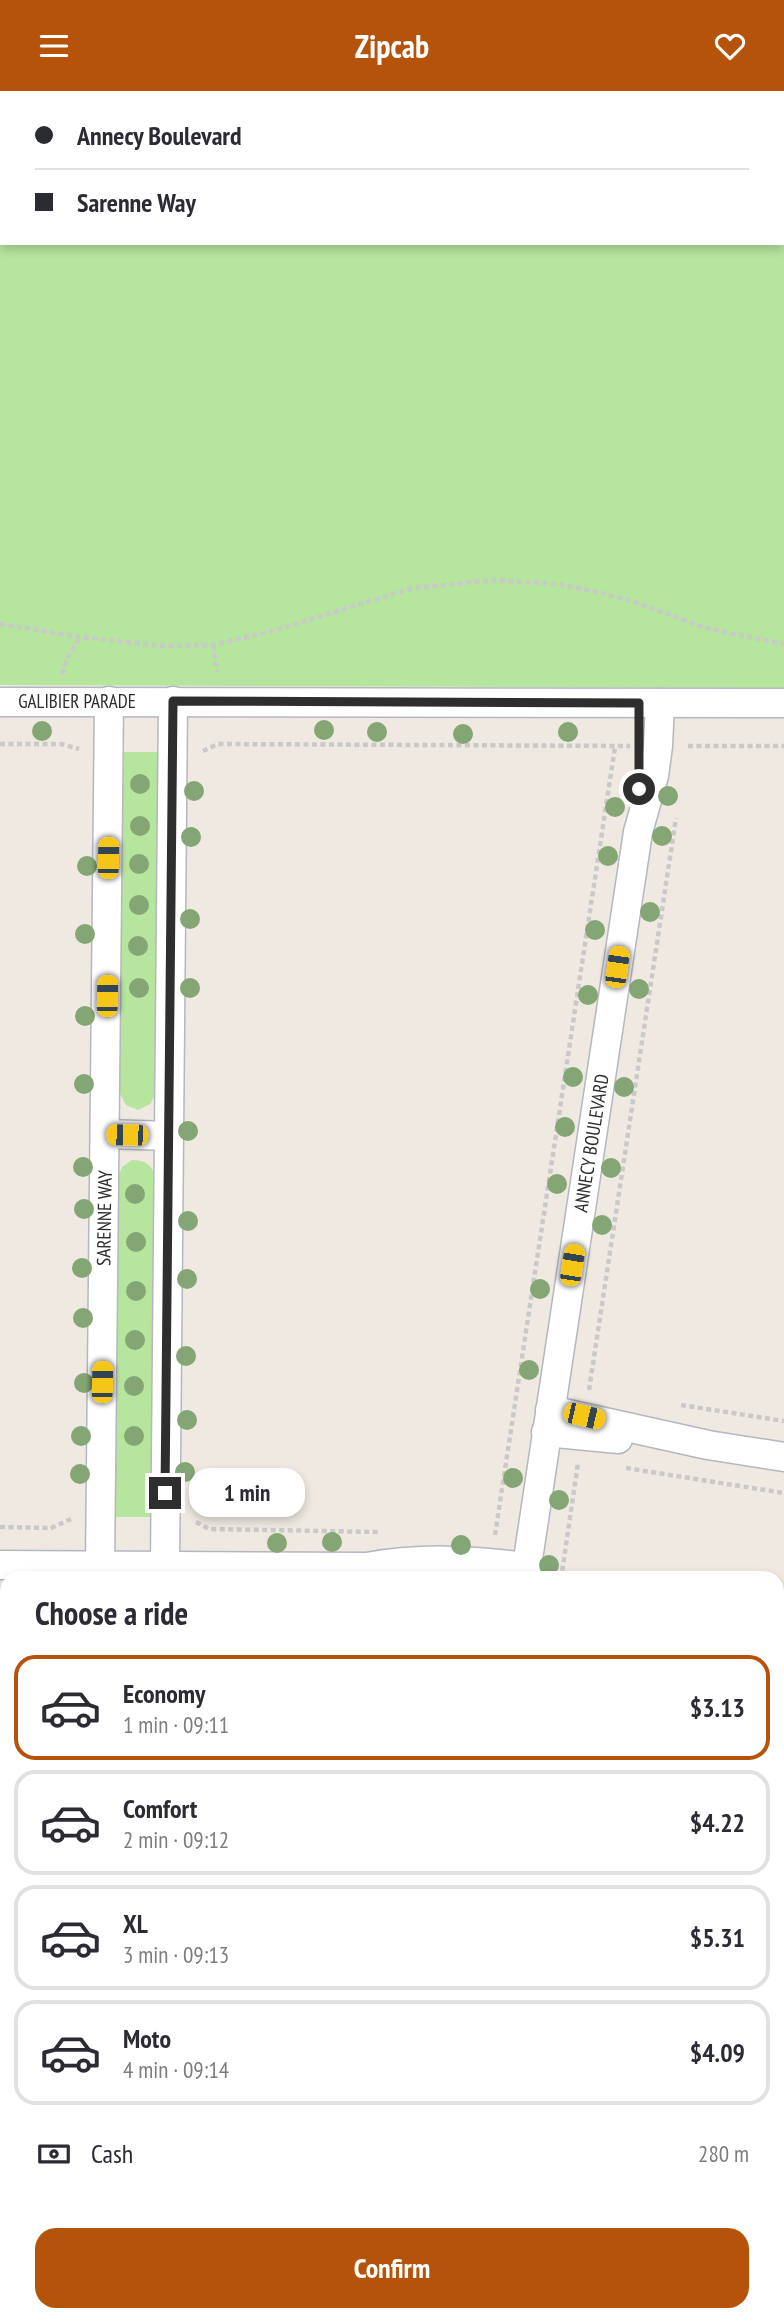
<!DOCTYPE html>
<meta charset="utf-8">
<style>
body{margin:0;font-family:"PT Sans Narrow",sans-serif;background:#f2f2f3;color:#2b2b33;height:100vh;display:flex;flex-direction:column;font-size:26px;white-space:nowrap}
*{box-sizing:border-box;margin:0}
p{font-size:23px;color:#7c7c81}
.icon{flex:none;width:38px;height:38px;fill:none;stroke:currentColor;stroke-width:2;stroke-linecap:round;stroke-linejoin:round}
.map{position:relative;flex:1;overflow:hidden}
.drawer{position:absolute;left:0px;top:1480px;width:784px;height:751px;display:flex;flex-direction:column;background:#fff;border-radius:21px 21px 0 0;box-shadow:0 4px 10px #0003}
.drawer>*{flex:none}
.banner{position:absolute;left:0px;top:0px;width:784px;height:154px;box-shadow:0 4px 10px #0003;display:grid;align-content:center;height:154px;padding:0 35px;background:#fff}
.end{position:absolute;width:32px;height:32px;margin:-16px;border:9px solid #2e2e2e;background:#fff;box-shadow:0 0 0 4px #fff}
.from{border-radius:50%}
.bubble{position:absolute;height:49px;border-radius:21px;background:#fff;box-shadow:0 4px 10px #0003;font-size:23px;font-weight:800;line-height:49px;text-align:center}
.car{position:absolute;width:21px;height:42px;margin:-21px -10px;border-radius:9px;box-shadow:0 0 5px 2px #0007;background:linear-gradient(#f5c518 24%,#345 0 40%,#f5c518 0 76%,#345 0 86%,#f5c518 0)}
.banner b{display:flex;align-items:center;gap:24px;height:66px;font-size:26px}
.banner b+b{border-top:2px solid #e1e1e2}
.banner i{width:18px;height:18px;background:#2b2b33}
ul{padding:0;list-style:none}
li{display:flex;align-items:center;gap:21px;height:105px;margin:0 14px 10px;padding:0 21px;border:4px solid #e1e1e2;border-radius:21px}
li div{flex:1}
li b{display:block;font-size:26px}
li em{font-style:normal;font-weight:800}
li.on{border-color:#b45309}
li>.icon{width:63px;height:63px;stroke-width:1.5}
h2{padding:0 35px;font-size:32px;line-height:84px}
.pay{display:flex;align-items:center;gap:18px;height:77px;padding:0 35px;font-size:26px}
.pay p{margin-inline-start:auto}
.primary-button{display:flex;gap:14px;margin-top:auto;padding:14px 35px}
.primary-button a{flex:1;height:80px;border-radius:21px;background:#b45309;color:#fff;font-size:28px;font-weight:800;line-height:80px;text-align:center}
header{display:flex;justify-content:space-between;align-items:center;height:91px;padding:0 35px;background:#b45309;color:#fff;font-size:32px;font-weight:800}
.map>svg:first-child{display:block}
.green{fill:#b6e59e;fill-rule:evenodd}
.lines{fill:none;stroke-linecap:round;stroke-linejoin:round}
.minor-casing{stroke:#b4b7c1;stroke-width:31}
.path{stroke:#c9c9c9;stroke-width:4.5;stroke-dasharray:5 3.5;stroke-linecap:butt}
.minor{stroke:#fff;stroke-width:28}
.tree{fill:#84a574}
.route{stroke:#2e2e2e;stroke-width:9}
.labels{text-anchor:middle;stroke-width:5;stroke-linejoin:round;paint-order:stroke}
.street-label{font-size:19px;fill:#2e2e2e;stroke:#fff}
</style>
<header><svg class="icon" aria-label="menu" viewBox="0 0 24 24"><path d="M4 6h16M4 12h16M4 18h16"/></svg>Zipcab<svg class="icon" aria-label="heart" viewBox="0 0 24 24"><path d="M12 20l-8-8c-3-5 5-10 8-4 3-6 11-1 8 4z"/></svg></header>
<div class="map">
<svg width="784" height="2230" viewBox="0 0 784 2230">
<rect width="100%" height="100%" fill="#efe9e1"/>
<g class="green">
<path d="M0,0H784V597L0,594ZM2,2H782V152H2Z"/>
<polygon points="123,661 160,661 156,1003 150,1013 138,1019 126,1014 120,1003 119,996"/>
<path d="M132,1069C145,1069 153,1074 155,1087L151,1426H115L118,1087L122,1076Z"/>
</g>
<g class="lines">
<g class="minor-casing">
<g id="minor">
<polyline points="0,611 784,612"/>
<polyline points="106,1043 169,1045"/>
<polyline points="550,1319 708,1354 784,1366"/>
<polyline points="546,1341 618,1348"/>
<path d="M0,1474L367,1476C420,1466 473,1469 526,1476"/>
<polyline points="100,1476 109,610"/>
<polyline points="165,1476 173,610"/>
<polyline points="525,1488 638,741 654,685 658,655 660,612"/>
<polyline points="0,1861 7,1861"/>
<polyline points="271,2230 285,2224"/>
<polyline points="326,2230 363,2227 377,2230"/>
<polyline points="412,2230 412,2224"/>
</g>
</g>
<g class="path">
<polyline points="0,533 80,546 162,555 213,554 269,541 413,497 493,489 557,493 598,501 632,510 705,537 784,553"/>
<polyline points="213,554 217,581"/>
<polyline points="62,583 68,566 80,546"/>
<polyline points="0,653 61,653 79,658"/>
<polyline points="688,655 784,655"/>
<polyline points="203,660 218,653 630,655"/>
<polyline points="589,1299 676,727"/>
<polyline points="681,1314 784,1330"/>
<polyline points="626,1377 784,1402"/>
<polyline points="196,1431 209,1438 381,1441"/>
<polyline points="0,1436 51,1437 71,1428"/>
<polyline points="495,1444 615,656"/>
<polyline points="561,1488 578,1372"/>
<polyline points="0,1508 7,1508"/>
<polyline points="0,1826 7,1826"/>
<polyline points="0,1897 7,1897"/>
<polyline points="777,2146 784,2100"/>
<polyline points="108,2230 135,2224"/>
<polyline points="448,2230 449,2224"/>
<polyline points="764,2230 765,2224"/>
</g>
<use href="#minor" class="minor"/>
</g>
<g class="tree">
<circle cx="324" cy="639" r="10"/>
<circle cx="42" cy="640" r="10"/>
<circle cx="377" cy="641" r="10"/>
<circle cx="568" cy="641" r="10"/>
<circle cx="463" cy="643" r="10"/>
<circle cx="140" cy="693" r="10"/>
<circle cx="194" cy="700" r="10"/>
<circle cx="668" cy="705" r="10"/>
<circle cx="615" cy="716" r="10"/>
<circle cx="140" cy="735" r="10"/>
<circle cx="662" cy="745" r="10"/>
<circle cx="191" cy="746" r="10"/>
<circle cx="608" cy="765" r="10"/>
<circle cx="139" cy="773" r="10"/>
<circle cx="87" cy="775" r="10"/>
<circle cx="139" cy="814" r="10"/>
<circle cx="650" cy="821" r="10"/>
<circle cx="190" cy="828" r="10"/>
<circle cx="595" cy="839" r="10"/>
<circle cx="85" cy="843" r="10"/>
<circle cx="138" cy="855" r="10"/>
<circle cx="139" cy="897" r="10"/>
<circle cx="190" cy="897" r="10"/>
<circle cx="639" cy="898" r="10"/>
<circle cx="588" cy="904" r="10"/>
<circle cx="85" cy="925" r="10"/>
<circle cx="573" cy="986" r="10"/>
<circle cx="84" cy="993" r="10"/>
<circle cx="624" cy="996" r="10"/>
<circle cx="565" cy="1036" r="10"/>
<circle cx="188" cy="1040" r="10"/>
<circle cx="83" cy="1076" r="10"/>
<circle cx="611" cy="1077" r="10"/>
<circle cx="557" cy="1093" r="10"/>
<circle cx="135" cy="1103" r="10"/>
<circle cx="84" cy="1118" r="10"/>
<circle cx="188" cy="1130" r="10"/>
<circle cx="602" cy="1134" r="10"/>
<circle cx="136" cy="1151" r="10"/>
<circle cx="82" cy="1177" r="10"/>
<circle cx="187" cy="1188" r="10"/>
<circle cx="540" cy="1198" r="10"/>
<circle cx="136" cy="1200" r="10"/>
<circle cx="83" cy="1227" r="10"/>
<circle cx="135" cy="1249" r="10"/>
<circle cx="186" cy="1265" r="10"/>
<circle cx="529" cy="1279" r="10"/>
<circle cx="84" cy="1292" r="10"/>
<circle cx="134" cy="1295" r="10"/>
<circle cx="187" cy="1329" r="10"/>
<circle cx="81" cy="1345" r="10"/>
<circle cx="134" cy="1345" r="10"/>
<circle cx="185" cy="1381" r="10"/>
<circle cx="80" cy="1383" r="10"/>
<circle cx="513" cy="1387" r="10"/>
<circle cx="559" cy="1409" r="10"/>
<circle cx="332" cy="1451" r="10"/>
<circle cx="277" cy="1452" r="10"/>
<circle cx="461" cy="1454" r="10"/>
<circle cx="549" cy="1474" r="10"/>
</g>
<g class="lines">
<polyline class="route" points="165,1402 173,610 639,612 639,698"/>
</g>
<g class="labels">
<g class="street-label">
<text x="77" y="617">GALIBIER PARADE</text>
<text transform="translate(591 1052) rotate(-81)" y="7">ANNECY BOULEVARD</text>
<text transform="translate(104 1127) rotate(-89)" y="7">SARENNE WAY</text>
</g>
</g>
</svg>
<i class="end from" style="left:639px;top:698px"></i>
<i class="end" style="left:165px;top:1402px"></i>
<div class="bubble" style="left:189px;top:1377px;width:116px">1 min</div>
<i class="car" style="left:108px;top:767px;rotate:1deg"></i>
<i class="car" style="left:617px;top:876px;rotate:8deg"></i>
<i class="car" style="left:107px;top:905px;rotate:1deg"></i>
<i class="car" style="left:127px;top:1044px;rotate:271deg"></i>
<i class="car" style="left:572px;top:1174px;rotate:9deg"></i>
<i class="car" style="left:102px;top:1291px;rotate:1deg"></i>
<i class="car" style="left:584px;top:1325px;rotate:103deg"></i>
<div class="banner">
<b><i class="from"></i>Annecy Boulevard</b>
<b><i></i>Sarenne Way</b>
</div>
<section class="drawer">
<h2>Choose a ride</h2>
<ul>
<li class="on"><svg class="icon" aria-label="car" viewBox="0 0 24 24"><path d="M5 17H2v-5l4-1 3-4h7l3 4 3 1v5h-3M9 17h6M6 11h13"/><circle cx="7" cy="17" r="2"/><circle cx="17" cy="17" r="2"/></svg><div><b>Economy</b><p>1 min · 09:11</p></div><em>$3.13</em></li>
<li><svg class="icon" aria-label="car" viewBox="0 0 24 24"><path d="M5 17H2v-5l4-1 3-4h7l3 4 3 1v5h-3M9 17h6M6 11h13"/><circle cx="7" cy="17" r="2"/><circle cx="17" cy="17" r="2"/></svg><div><b>Comfort</b><p>2 min · 09:12</p></div><em>$4.22</em></li>
<li><svg class="icon" aria-label="car" viewBox="0 0 24 24"><path d="M5 17H2v-5l4-1 3-4h7l3 4 3 1v5h-3M9 17h6M6 11h13"/><circle cx="7" cy="17" r="2"/><circle cx="17" cy="17" r="2"/></svg><div><b>XL</b><p>3 min · 09:13</p></div><em>$5.31</em></li>
<li><svg class="icon" aria-label="car" viewBox="0 0 24 24"><path d="M5 17H2v-5l4-1 3-4h7l3 4 3 1v5h-3M9 17h6M6 11h13"/><circle cx="7" cy="17" r="2"/><circle cx="17" cy="17" r="2"/></svg><div><b>Moto</b><p>4 min · 09:14</p></div><em>$4.09</em></li>
</ul>
<div class="pay"><svg class="icon" aria-label="cash" viewBox="0 0 24 24"><path d="M3 7h18v10H3z"/><circle cx="12" cy="12" r="2"/></svg>Cash<p>280 m</p></div>
<div class="primary-button"><a>Confirm</a></div>
</section>
</div>
